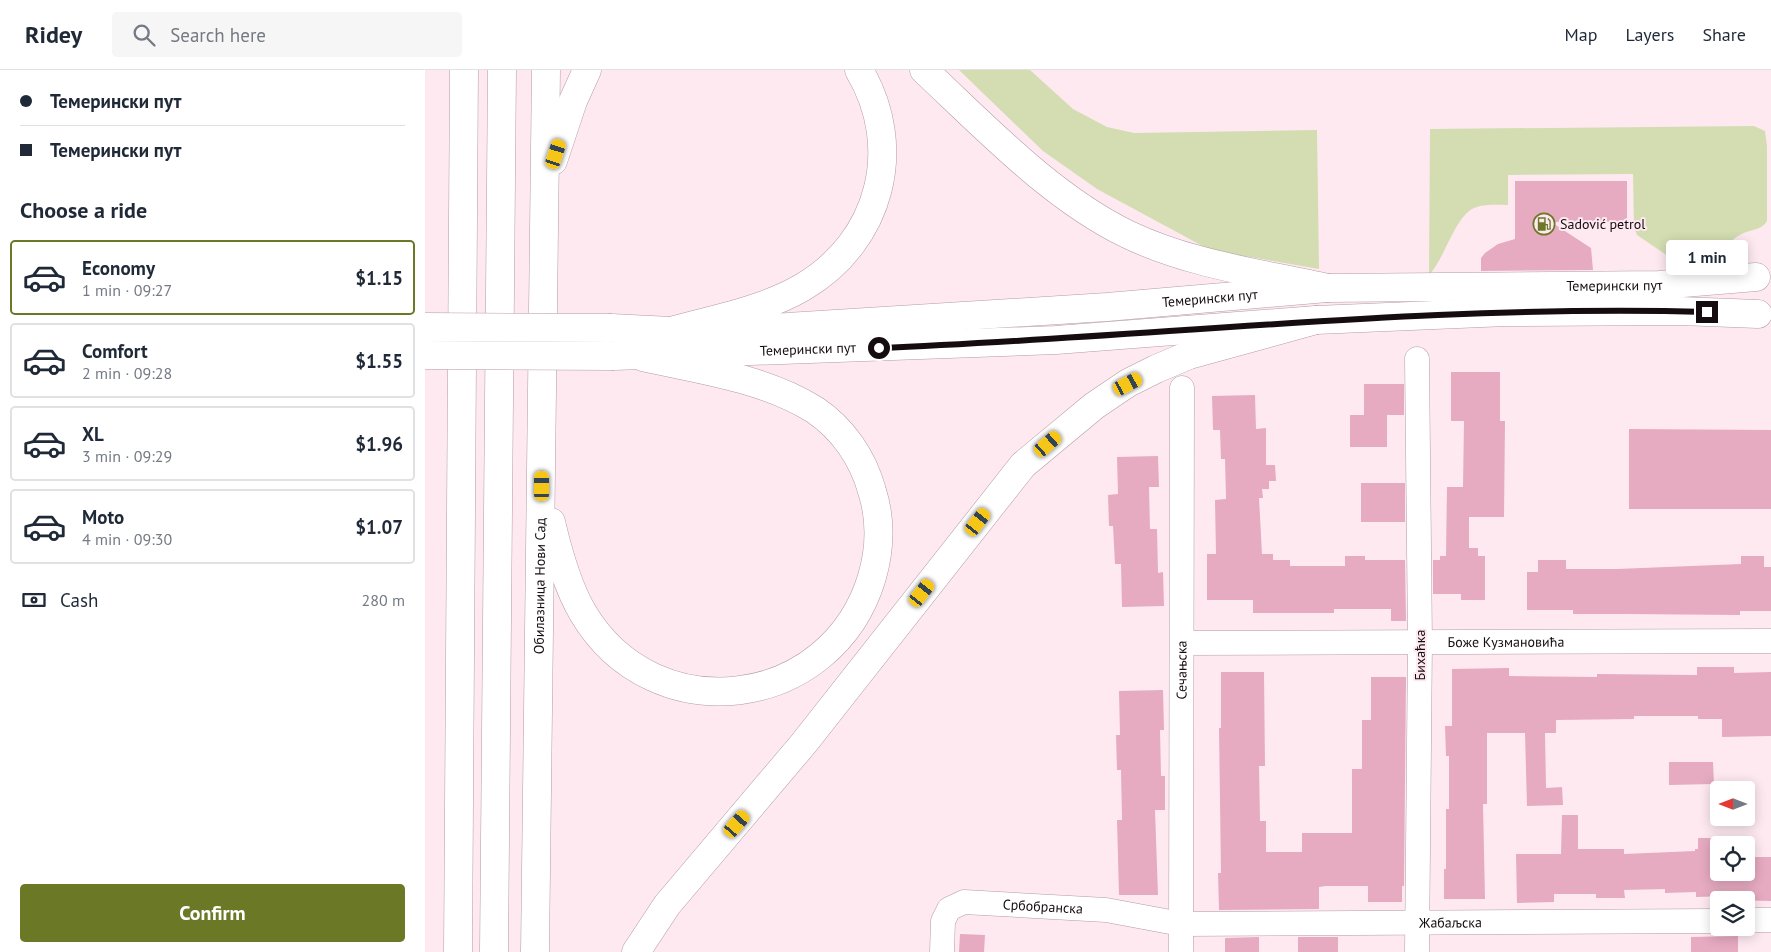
<!DOCTYPE html>
<meta charset="utf-8">
<style>
body{margin:0;font-family:"PT Sans",sans-serif;background:#f6f6f7;color:#1f2937;height:100vh;display:flex;flex-direction:column;font-size:19px;white-space:nowrap}
*{box-sizing:border-box;margin:0}
p{font-size:16px;color:#747a83}
.icon{flex:none;width:28px;height:28px;fill:none;stroke:currentColor;stroke-width:2;stroke-linecap:round;stroke-linejoin:round}
.map{position:relative;flex:1;overflow:hidden}
.sheet{display:flex;flex-direction:column;background:#fff;width:425px}
.sheet>*{flex:none}
.guide{display:grid;align-content:center;height:110px;padding:0 20px;background:#fff}
.needle{width:32px;rotate:270deg}
.controls{position:absolute;left:1285px;top:711px;display:grid;gap:10px}
.controls a{display:grid;place-items:center;width:45px;height:45px;border-radius:5px;background:#fff;box-shadow:0 2px 12px #0003;font-size:25px}
.end{position:absolute;width:22px;height:22px;margin:-11px;border:6px solid #140c0f;background:#fff;box-shadow:0 0 0 2px #fff}
.from{border-radius:50%}
.bubble{position:absolute;height:35px;border-radius:5px;background:#fff;box-shadow:0 2px 12px #0003;font-size:16px;font-weight:800;line-height:35px;text-align:center}
.car{position:absolute;width:15px;height:30px;margin:-15px -8px;border-radius:6px;box-shadow:0 0 4px 1px #0007;background:linear-gradient(#f5c518 24%,#345 0 40%,#f5c518 0 76%,#345 0 86%,#f5c518 0)}
.guide b{display:flex;align-items:center;gap:18px;height:48px;font-size:19px}
.guide b+b{border-top:1px solid #e0e1e3}
.guide i{width:12px;height:12px;background:#1f2937}
ul{padding:0;list-style:none}
li{display:flex;align-items:center;gap:15px;height:75px;margin:0 10px 8px;padding:0 10px;border:2px solid #e0e1e3;border-radius:5px}
li div{flex:1}
li b{display:block;font-size:19px}
li em{font-style:normal;font-weight:800}
li.current{border-color:#6b7926}
li>.icon{width:45px;height:45px;stroke-width:1.5}
h2{padding:0 20px;font-size:22px;line-height:60px}
.pay{display:flex;align-items:center;gap:12px;height:55px;padding:0 20px;font-size:19px}
.pay p{margin-inline-start:auto}
.button{display:flex;gap:10px;margin-top:auto;padding:10px 20px}
.button a{flex:1;height:58px;border-radius:5px;background:#6b7926;color:#fff;font-size:20px;font-weight:800;line-height:58px;text-align:center}
header{display:flex;align-items:center;gap:30px;box-sizing:border-box;height:70px;padding:0 25px;background:#fff;border-bottom:1px solid #e0e1e3}
header strong{font-size:24px}
nav{display:flex;gap:28px;margin-inline-start:auto;font-size:18px}
.search{width:350px;height:45px;background:#f6f6f7;display:flex;align-items:center;gap:12px;box-sizing:border-box;padding:0 18px;border-radius:5px;color:#747a83;font-size:19px}
main{display:flex;flex:1;min-height:0}
.map>svg:first-child{display:block}
.green{fill:#d3ddb1}
.building{fill:#e6aac1}
.lines{fill:none;stroke-linecap:round;stroke-linejoin:round}
.minor-casing{stroke:#b49ca4;stroke-width:25}
.secondary-casing{stroke:#b49ca4;stroke-width:29}
.primary-casing{stroke:#b49ca4;stroke-width:29}
.motorway-casing{stroke:#b49ca4;stroke-width:29}
.minor{stroke:#fff;stroke-width:24}
.secondary{stroke:#fff;stroke-width:28}
.primary{stroke:#fff;stroke-width:28}
.motorway{stroke:#fff;stroke-width:28}
.secondary-bridge-casing{stroke:#b49ca4;stroke-width:29;stroke-linecap:butt}
.secondary-bridge{stroke:#fff;stroke-width:28}
.route{stroke:#140c0f;stroke-width:6}
.labels{text-anchor:middle;stroke-width:4;stroke-linejoin:round;paint-order:stroke}
.poi-label{font-size:14px;fill:#140c0f;stroke:#fee9f1;text-anchor:start}
.street-label{font-size:14px;fill:#140c0f;stroke:#fee9f1}
</style>
<header>
<strong>Ridey</strong>
<div class="search"><svg class="icon" aria-label="search" viewBox="0 0 24 24"><circle cx="10" cy="10" r="6"/><path d="M15 15l6 6"/></svg>Search here</div>
<nav><a>Map</a><a>Layers</a><a>Share</a></nav>
</header>
<main>
<section class="sheet">
<div class="guide">
<b><i class="from"></i>Темерински пут</b>
<b><i></i>Темерински пут</b>
</div>
<h2>Choose a ride</h2>
<ul>
<li class="current"><svg class="icon" aria-label="car" viewBox="0 0 24 24"><path d="M5 17H2v-5l4-1 3-4h7l3 4 3 1v5h-3M9 17h6M6 11h13"/><circle cx="7" cy="17" r="2"/><circle cx="17" cy="17" r="2"/></svg><div><b>Economy</b><p>1 min · 09:27</p></div><em>$1.15</em></li>
<li><svg class="icon" aria-label="car" viewBox="0 0 24 24"><path d="M5 17H2v-5l4-1 3-4h7l3 4 3 1v5h-3M9 17h6M6 11h13"/><circle cx="7" cy="17" r="2"/><circle cx="17" cy="17" r="2"/></svg><div><b>Comfort</b><p>2 min · 09:28</p></div><em>$1.55</em></li>
<li><svg class="icon" aria-label="car" viewBox="0 0 24 24"><path d="M5 17H2v-5l4-1 3-4h7l3 4 3 1v5h-3M9 17h6M6 11h13"/><circle cx="7" cy="17" r="2"/><circle cx="17" cy="17" r="2"/></svg><div><b>XL</b><p>3 min · 09:29</p></div><em>$1.96</em></li>
<li><svg class="icon" aria-label="car" viewBox="0 0 24 24"><path d="M5 17H2v-5l4-1 3-4h7l3 4 3 1v5h-3M9 17h6M6 11h13"/><circle cx="7" cy="17" r="2"/><circle cx="17" cy="17" r="2"/></svg><div><b>Moto</b><p>4 min · 09:30</p></div><em>$1.07</em></li>
</ul>
<div class="pay"><svg class="icon" aria-label="cash" viewBox="0 0 24 24"><path d="M3 7h18v10H3z"/><circle cx="12" cy="12" r="2"/></svg>Cash<p>280 m</p></div>
<div class="button"><a>Confirm</a></div>
</section>
<div class="map">
<svg width="1346" height="882" viewBox="0 0 1346 882">
<rect width="100%" height="100%" fill="#fee9f1"/>
<g class="green">
<polygon points="534,0 605,0 648,39 682,57 709,63 892,60 894,199 785,180 672,119 618,81"/>
<path d="M1329,56L1340,61L1342,76V151C1336,161 1325,159 1315,165C1299,174 1292,189 1284,205L1262,199L1212,165L1209,157L1208,104L1083,105V135C1073,135 1061,134 1052,137C1031,142 1021,187 1004,205L1005,59Z"/>
</g>
<g class="building">
<polygon points="1090,111 1202,111 1202,152 1126,152 1166,178 1168,200 1056,201 1056,188 1060,183 1073,174 1090,169"/>
<polygon points="1026,302 1075,302 1075,351 1080,351 1079,447 1044,447 1044,478 1053,478 1053,486 1060,486 1060,530 1036,530 1036,524 1008,524 1008,490 1015,490 1015,486 1021,486 1022,417 1038,417 1039,351 1026,351"/>
<polygon points="939,314 979,314 979,345 962,345 962,377 925,377 925,345 939,345"/>
<polygon points="830,325 831,359 841,358 841,395 850,395 851,411 844,411 844,419 837,419 838,428 834,428 837,484 848,484 848,490 865,490 865,496 920,496 920,486 940,486 940,490 980,490 981,551 966,551 966,539 909,539 909,543 828,543 828,530 782,530 782,484 791,484 790,430 801,429 800,389 796,389 795,360 788,360 787,326"/>
<polygon points="1204,359 1346,360 1346,439 1204,439"/>
<polygon points="733,386 734,417 724,417 725,459 732,459 733,503 738,502 739,536 697,537 696,494 690,494 688,456 684,456 683,425 693,424 692,387"/>
<rect x="936" y="413" width="44" height="39"/>
<polygon points="1316,486 1339,486 1339,497 1346,497 1346,541 1315,541 1315,545 1199,544 1148,544 1148,540 1102,540 1102,502 1113,502 1113,490 1141,490 1141,499 1192,499 1316,494"/>
<polygon points="1272,597 1309,597 1309,603 1346,602 1346,666 1297,667 1297,649 1273,649 1273,646 1209,646 1209,649 1131,650 1131,663 1120,663 1121,718 1137,717 1138,735 1102,736 1100,663 1062,663 1062,734 1058,734 1060,829 1019,829 1019,799 1021,799 1021,739 1024,739 1024,686 1021,686 1020,656 1027,656 1027,599 1084,598 1084,606 1172,607 1172,604 1272,605"/>
<polygon points="796,602 839,602 840,696 834,696 835,751 841,751 841,782 877,782 877,763 927,763 927,699 937,699 937,650 946,650 946,607 981,607 979,816 977,816 977,832 943,832 943,816 901,816 894,817 894,839 794,840 793,803 796,803 794,658 796,658"/>
<polygon points="738,620 739,660 735,660 736,706 740,706 740,740 730,740 733,825 694,825 692,750 697,750 696,700 692,700 691,665 695,665 694,621"/>
<polygon points="1244,692 1288,692 1289,714 1244,715"/>
<polygon points="1137,745 1153,745 1153,779 1199,779 1199,784 1270,781 1270,779 1273,779 1273,768 1292,768 1294,802 1321,802 1321,787 1346,787 1346,831 1302,830 1302,826 1271,827 1271,822 1240,823 1240,819 1199,820 1200,828 1171,828 1171,824 1129,824 1129,832 1092,833 1091,784 1136,784"/>
<polygon points="535,864 560,865 559,882 534,882"/>
<polygon points="1313,866 1313,882 1266,882 1266,867"/>
<polygon points="834,867 834,882 800,882 800,868"/>
<rect x="873" y="867" width="40" height="15"/>
</g>
<g class="lines">
<g class="minor-casing">
<g id="minor">
<polyline points="992,289 995,572 992,882"/>
<path id="s1" d="M757,573L1346,571"/>
<polyline points="1321,850 1346,850"/>
<path id="s2" d="M517,882L518,851L524,839L539,832L681,840L756,854L1294,851"/>
<path id="s3" d="M756,882L757,318"/>
</g>
</g>
<g class="secondary-casing">
<g id="secondary">
<path id="s4" d="M186,258L246,261L362,257L682,237L902,218L1234,215L1331,207"/>
<path id="s5" d="M189,286L631,270L891,250L1081,242L1255,241L1333,244"/>
</g>
</g>
<g class="primary-casing">
<g id="primary">
<path d="M499,0C560,57 626,127 702,164C764,194 835,203 902,218"/>
<polyline points="128,91 148,31 162,0"/>
<path d="M246,261C289,249 339,240 378,217C456,171 480,77 434,0"/>
<path d="M126,452C133,482 142,516 158,543C229,663 407,641 447,507C455,479 456,449 447,421C438,388 418,359 390,340C339,308 275,300 218,287"/>
<path id="s6" d="M110,882L121,0"/>
<polyline points="211,882 242,835 379,673 598,395 669,336 703,313 731,299 764,285 891,250"/>
</g>
</g>
<g class="motorway-casing">
<g id="motorway">
<polyline points="33,882 39,0"/>
<polyline points="69,882 77,0"/>
</g>
</g>
<use href="#minor" class="minor"/>
<use href="#secondary" class="secondary"/>
<use href="#primary" class="primary"/>
<use href="#motorway" class="motorway"/>
<g class="secondary-bridge-casing">
<g id="secondary-bridge">
<polyline points="0,257 186,258"/>
<polyline points="0,285 189,286"/>
</g>
</g>
<use href="#secondary-bridge" class="secondary-bridge"/>
</g>
<g class="lines">
<path class="route" d="M454,278C731,267 1005,234 1282,242"/>
</g>
<defs>
<g id="fuel-ring" transform="scale(1.125)"><circle r="9.5" fill="#fee9f1" stroke="#6b7926" stroke-width="1.5"/><path d="M-5.5-6h7V0h2V4h1.3V-2.5L3-4.5l.8-.8L6-3V5H2.5V1h-1V6h-7ZM-4.2-4.7v3.2H.2V-4.7Z" fill="#6b7926"/></g>
</defs>
<g fill-rule="evenodd">
<use href="#fuel-ring" x="1119" y="154"/>
</g>
<g class="labels">
<g class="poi-label">
<text x="1135" y="159">Sadović petrol</text>
</g>
<g class="street-label">
<text dy="5" stroke="none"><textPath href="#s4" startOffset="1005">Темерински пут</textPath></text>
<text dy="5" stroke="none"><textPath href="#s4" startOffset="600">Темерински пут</textPath></text>
<text dy="5" stroke="none"><textPath href="#s5" startOffset="194">Темерински пут</textPath></text>
<text dy="5" stroke="none"><textPath href="#s6" startOffset="366">Обилазница Нови Сад</textPath></text>
<text dy="5" stroke="none"><textPath href="#s1" startOffset="324">Боже Кузмановића</textPath></text>
<text transform="translate(995 585) rotate(-90)" y="5">Бихаћка</text>
<text dy="5" stroke="none"><textPath href="#s3" startOffset="282">Сечањска</textPath></text>
<text dy="5" stroke="none"><textPath href="#s2" startOffset="140">Србобранска</textPath></text>
<text dy="5" stroke="none"><textPath href="#s2" startOffset="549">Жабаљска</textPath></text>
</g>
</g>
</svg>
<div class="controls">
<a><svg class="needle" viewBox="-14 -14 28 28"><path d="M0-13l5 13h-10z" fill="#e53935"/><path d="M0 13l5-13h-10z" fill="#747a83"/></svg></a>
<a><svg class="icon" aria-label="locate" viewBox="0 0 24 24"><circle cx="12" cy="12" r="6"/><path d="M12 2v4M12 18v4M2 12h4M18 12h4"/></svg></a>
<a><svg class="icon" aria-label="layers" viewBox="0 0 24 24"><path d="M12 4l9 5-9 5-9-5zM3 14l9 5 9-5"/></svg></a>
</div>
<i class="end from" style="left:454px;top:278px"></i>
<i class="end" style="left:1282px;top:242px"></i>
<div class="bubble" style="left:1241px;top:170px;width:82px">1 min</div>
<i class="car" style="left:131px;top:84px;rotate:18deg"></i>
<i class="car" style="left:703px;top:314px;rotate:62deg"></i>
<i class="car" style="left:623px;top:374px;rotate:49deg"></i>
<i class="car" style="left:117px;top:416px;rotate:0deg"></i>
<i class="car" style="left:553px;top:452px;rotate:38deg"></i>
<i class="car" style="left:497px;top:523px;rotate:38deg"></i>
<i class="car" style="left:312px;top:754px;rotate:41deg"></i>
</div>
</main>
